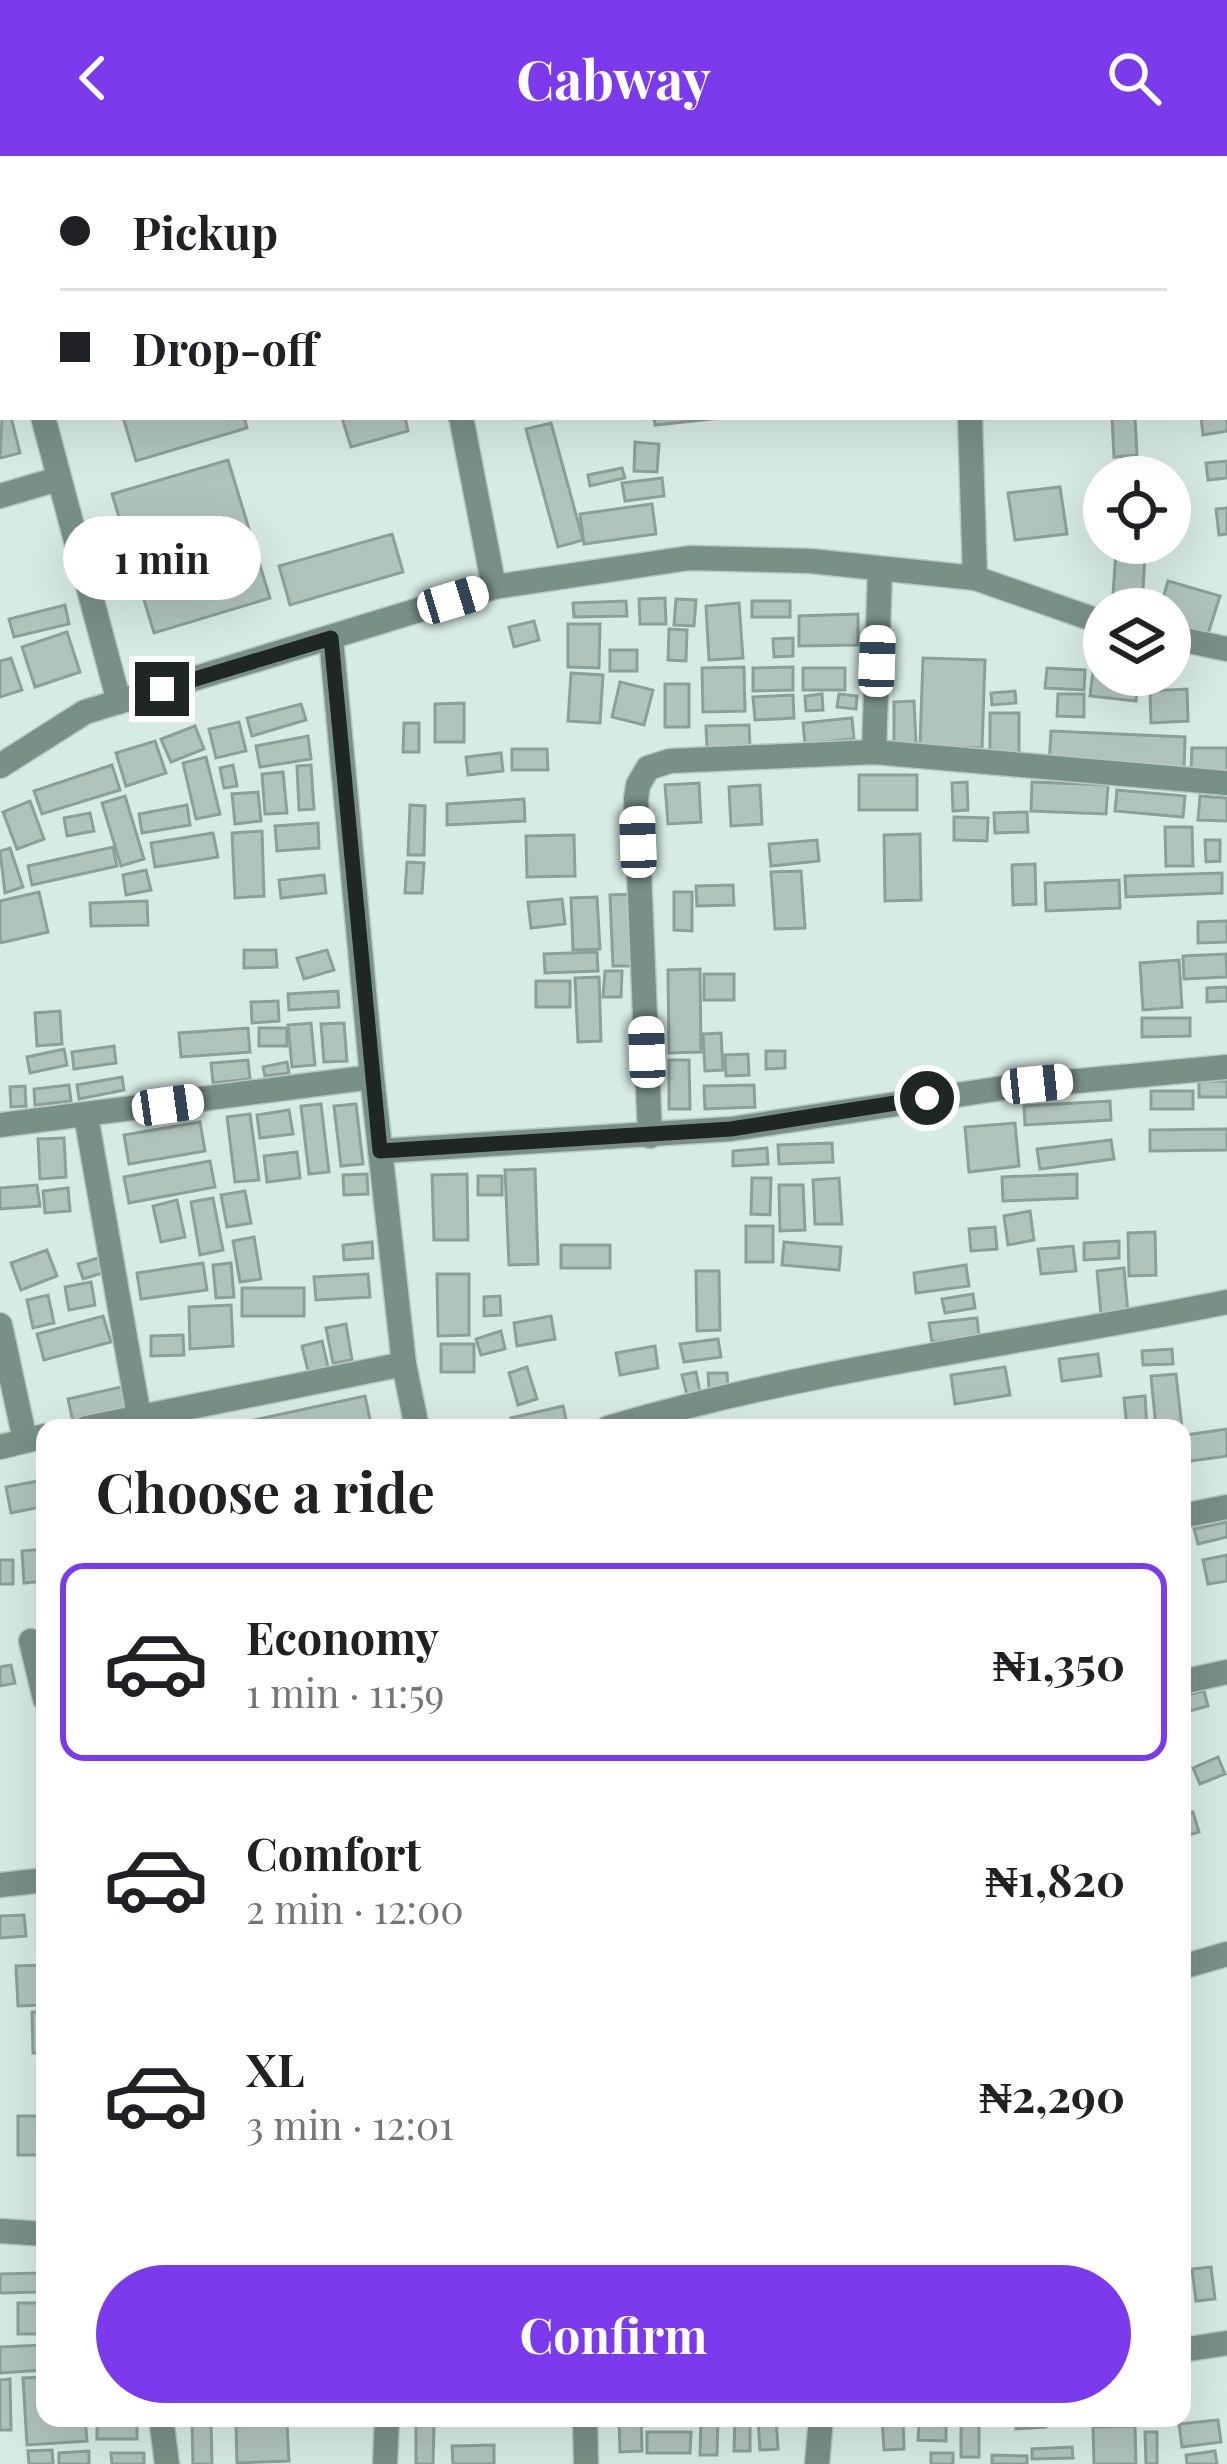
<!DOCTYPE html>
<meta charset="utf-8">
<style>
body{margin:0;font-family:"Playfair Display",serif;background:#f6f6f6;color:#202124;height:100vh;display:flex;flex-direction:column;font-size:45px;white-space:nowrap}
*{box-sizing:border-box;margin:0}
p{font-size:39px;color:#757577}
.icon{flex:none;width:66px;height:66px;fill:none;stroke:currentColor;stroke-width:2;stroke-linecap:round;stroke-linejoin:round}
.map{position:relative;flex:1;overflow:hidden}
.sheet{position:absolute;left:36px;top:1263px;width:1155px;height:1008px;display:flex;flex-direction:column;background:#fff;border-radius:24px;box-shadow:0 12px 48px #0002}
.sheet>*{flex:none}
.hud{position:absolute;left:0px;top:0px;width:1227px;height:264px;box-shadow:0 12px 48px #0002;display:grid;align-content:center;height:264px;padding:0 60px;background:#fff}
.buttons{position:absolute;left:1083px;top:300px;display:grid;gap:24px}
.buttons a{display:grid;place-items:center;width:108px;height:108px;border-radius:50%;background:#fff;box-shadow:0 12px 48px #0002;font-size:60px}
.end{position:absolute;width:54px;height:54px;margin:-27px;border:15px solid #1f2724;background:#fff;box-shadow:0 0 0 6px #fff}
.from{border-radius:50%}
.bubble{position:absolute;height:84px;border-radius:42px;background:#fff;box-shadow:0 12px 48px #0002;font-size:39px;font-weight:700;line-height:84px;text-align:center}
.car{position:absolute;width:36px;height:72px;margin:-36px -18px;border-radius:15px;box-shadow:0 0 9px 3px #0007;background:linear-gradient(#fff 24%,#345 0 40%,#fff 0 76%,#345 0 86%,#fff 0)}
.hud b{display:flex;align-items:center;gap:42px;height:114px;font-size:45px}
.hud b+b{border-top:3px solid #e0e0e0}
.hud i{width:30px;height:30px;background:#202124}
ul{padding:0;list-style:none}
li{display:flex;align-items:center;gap:36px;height:198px;margin:0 24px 18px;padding:0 36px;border:6px solid transparent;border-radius:24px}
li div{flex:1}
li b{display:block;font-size:45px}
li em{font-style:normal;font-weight:700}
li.on{border-color:#7c3aed}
li>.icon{width:108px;height:108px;stroke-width:1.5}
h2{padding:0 60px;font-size:54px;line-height:144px}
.primary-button{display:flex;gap:24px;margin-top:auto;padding:24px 60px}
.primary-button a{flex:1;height:138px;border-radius:72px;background:#7c3aed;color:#fff;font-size:48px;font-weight:700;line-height:138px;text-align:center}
header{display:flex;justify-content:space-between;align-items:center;height:156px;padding:0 60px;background:#7c3aed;color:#fff;font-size:54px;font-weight:700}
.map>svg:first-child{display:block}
.building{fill:#b0c4bc;stroke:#8ca098;stroke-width:3}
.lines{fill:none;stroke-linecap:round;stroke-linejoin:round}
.minor-casing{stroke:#b5c8c1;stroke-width:27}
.minor{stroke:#799087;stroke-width:24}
.route{stroke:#1f2724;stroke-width:15}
</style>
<header><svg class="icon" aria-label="back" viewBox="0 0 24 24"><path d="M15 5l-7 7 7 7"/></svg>Cabway<svg class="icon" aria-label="search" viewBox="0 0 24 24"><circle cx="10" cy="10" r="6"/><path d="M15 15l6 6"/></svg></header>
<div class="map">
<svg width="1227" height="2308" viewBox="0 0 1227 2308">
<rect width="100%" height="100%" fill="#d6ebe3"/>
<g class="building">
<polygon points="3,241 3,261 11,261 20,297 0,302"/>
<polygon points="1224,252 1227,252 1227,275 1203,279 1201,261 1224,261"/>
<polygon points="123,261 244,261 247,272 136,305"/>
<polygon points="405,261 408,275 351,291 342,262"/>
<polygon points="654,261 731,261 655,269"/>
<polygon points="1112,261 1135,261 1137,299 1114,301"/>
<polygon points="551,267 583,384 558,391 526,273"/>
<polygon points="635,286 659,288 657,316 634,315"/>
<polygon points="228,304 270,442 154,477 112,338"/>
<polygon points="1227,305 1227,322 1208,324 1206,307"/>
<polygon points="622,312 625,322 590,330 588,319"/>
<polygon points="662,322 664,340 625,345 622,327"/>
<polygon points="1060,331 1067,378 1015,384 1008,337"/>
<polygon points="652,348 656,378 584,388 580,358"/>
<polygon points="1227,352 1227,378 1219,379 1216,353"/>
<polygon points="392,378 403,416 290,449 279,410"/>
<polygon points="1116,395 1145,397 1142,453 1112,453"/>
<polygon points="1168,425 1220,440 1207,481 1170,469 1170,453 1160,453"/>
<polygon points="665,442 666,468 640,468 639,443"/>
<polygon points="676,443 696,444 694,470 674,469"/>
<polygon points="626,445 627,460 574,461 573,447"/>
<rect x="752" y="445" width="38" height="16"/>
<polygon points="739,447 743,502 709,504 706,450"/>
<polygon points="65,449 69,468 14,481 9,463"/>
<polygon points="858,458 858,489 799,490 799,460"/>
<polygon points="534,465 539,484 514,491 509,471"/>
<polygon points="568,468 600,468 599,512 568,511"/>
<polygon points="669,473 687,474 686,505 668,504"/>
<polygon points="67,476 80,516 35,531 22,491"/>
<polygon points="793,482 793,500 774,501 773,483"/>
<rect x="610" y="494" width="27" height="21"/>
<polygon points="11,502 22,534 0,541 0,505"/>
<polygon points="923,502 985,504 982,592 920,590"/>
<polygon points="744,511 745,555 703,556 702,512"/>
<polygon points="793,511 793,534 753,535 753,512"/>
<rect x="803" y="512" width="42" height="22"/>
<polygon points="1047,512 1085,514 1084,534 1045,532"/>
<polygon points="1093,515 1104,519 1138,520 1136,545 1090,540"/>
<polygon points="571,517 603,519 600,567 568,565"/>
<polygon points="620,526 653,534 644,569 612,561"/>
<rect x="665" y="528" width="24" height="43"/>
<polygon points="1187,533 1188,565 1151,567 1150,535"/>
<polygon points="1015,535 1016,547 992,549 991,537"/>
<polygon points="822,538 823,554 806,555 805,540"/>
<polygon points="839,538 857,540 856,553 837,551"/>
<polygon points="1058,538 1084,538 1084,561 1057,560"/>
<polygon points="793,539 794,562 755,564 753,541"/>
<polygon points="914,545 916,588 894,588 894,546"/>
<polygon points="464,547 464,586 435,586 435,548"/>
<polygon points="301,548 306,564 252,580 247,562"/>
<rect x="990" y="557" width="29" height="40"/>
<polygon points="852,562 854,583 805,588 803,567"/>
<polygon points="239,566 246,595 216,602 209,573"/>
<polygon points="404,567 419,567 419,596 403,596"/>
<polygon points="749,569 750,590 707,592 706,570"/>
<polygon points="195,570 204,593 171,606 161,583"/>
<polygon points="1051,575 1185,581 1184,613 1049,608"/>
<polygon points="308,580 311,603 260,611 256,590"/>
<polygon points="155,585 166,617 126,630 116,597"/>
<polygon points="1192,592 1227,592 1227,616 1191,615"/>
<polygon points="512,593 547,593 548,614 512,614"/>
<polygon points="501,597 503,615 468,619 466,601"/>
<polygon points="206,601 220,658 196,663 183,607"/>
<polygon points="112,609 120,634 42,658 34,635"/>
<polygon points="233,609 237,630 224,632 220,612"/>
<polygon points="311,609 314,653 299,654 297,610"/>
<polygon points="283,616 287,657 265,658 262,618"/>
<rect x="859" y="619" width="58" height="35"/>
<polygon points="967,626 968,654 953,655 952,627"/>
<polygon points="1032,626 1108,629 1106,658 1031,655"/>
<polygon points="699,627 701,666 668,668 665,629"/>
<polygon points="760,629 762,668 731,670 729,631"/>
<polygon points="1117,634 1185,640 1183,661 1115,655"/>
<polygon points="258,636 261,665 235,668 232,638"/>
<polygon points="125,640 144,703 121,710 102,647"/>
<polygon points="1200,640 1227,642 1227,665 1198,664"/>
<polygon points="524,643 525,665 447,669 447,648"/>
<polygon points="30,645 44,683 17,693 3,656"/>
<polygon points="187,649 190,669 142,677 139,658"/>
<polygon points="410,649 425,650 424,699 408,699"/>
<polygon points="1027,656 1028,676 995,677 994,657"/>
<polygon points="90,657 94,675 67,680 64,662"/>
<polygon points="954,661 988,662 987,685 954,684"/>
<polygon points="318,667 319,692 277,695 275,670"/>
<polygon points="1165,671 1192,671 1193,710 1166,710"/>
<polygon points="262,675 264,740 235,742 232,677"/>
<polygon points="213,677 218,701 155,711 151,687"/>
<polygon points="920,678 921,744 885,745 884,679"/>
<polygon points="574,679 575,720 527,721 526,680"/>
<polygon points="817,684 819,705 771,710 769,688"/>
<polygon points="1205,684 1220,684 1220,705 1206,706"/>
<polygon points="113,691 117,710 32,729 28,710"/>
<polygon points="10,692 23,731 5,737 0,695"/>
<polygon points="407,706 424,707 422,737 405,737"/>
<polygon points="1035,708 1036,748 1013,749 1012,709"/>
<polygon points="146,714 151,734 126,739 123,719"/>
<polygon points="801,715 805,772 775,773 771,716"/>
<polygon points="1222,717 1222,737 1126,741 1125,720"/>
<polygon points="324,719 326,737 281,742 279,724"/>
<polygon points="1119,724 1120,752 1046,755 1045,727"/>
<polygon points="733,729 734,749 697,750 696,730"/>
<polygon points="39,736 48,776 0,787 0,745"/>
<polygon points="674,736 692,736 692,775 674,774"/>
<polygon points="633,738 635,810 613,810 610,739"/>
<polygon points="597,741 600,793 573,794 571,742"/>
<polygon points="562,743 565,768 531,772 528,746"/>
<polygon points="147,745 148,769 91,770 90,747"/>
<polygon points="1227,765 1227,786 1198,787 1198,766"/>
<polygon points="244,794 276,794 277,811 244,812"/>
<polygon points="327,794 334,814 304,823 297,802"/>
<polygon points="597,796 598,815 545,817 544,798"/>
<polygon points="1226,798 1227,821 1184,823 1183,800"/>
<polygon points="1179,804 1182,851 1143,854 1140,807"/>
<polygon points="700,813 701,896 669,897 668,814"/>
<polygon points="605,815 622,815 621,841 603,841"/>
<rect x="704" y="818" width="30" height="26"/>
<polygon points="599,821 601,885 578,886 575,822"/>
<rect x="536" y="825" width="34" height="26"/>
<polygon points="1227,831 1227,845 1207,846 1207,832"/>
<polygon points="338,835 339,851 289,854 288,838"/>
<polygon points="278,845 279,865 252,867 251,846"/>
<polygon points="60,855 62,888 37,890 35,857"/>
<polygon points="1142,862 1190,862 1190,880 1142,881"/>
<polygon points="311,867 315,909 292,911 288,869"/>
<polygon points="344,867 347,905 324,906 321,868"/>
<polygon points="248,872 250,896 181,901 179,877"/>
<rect x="259" y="872" width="28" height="18"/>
<polygon points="721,877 723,914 705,915 703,878"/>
<polygon points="114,890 116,907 74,913 72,896"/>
<polygon points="64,893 67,909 30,917 27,901"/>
<polygon points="766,895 785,895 785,912 766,913"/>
<polygon points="748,898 749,919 726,920 725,899"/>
<polygon points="248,904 250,923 213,927 211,907"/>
<polygon points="669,904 689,904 690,953 669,953"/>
<polygon points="287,906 289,917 265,920 263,911"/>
<polygon points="122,921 124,934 79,943 77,929"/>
<rect x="1199" y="925" width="28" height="16"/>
<polygon points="69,929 71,945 35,949 34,933"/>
<polygon points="754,929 755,951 705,953 704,930"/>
<polygon points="25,930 26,950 11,951 10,931"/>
<rect x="1151" y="935" width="42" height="18"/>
<polygon points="1110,945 1111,964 1025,969 1024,950"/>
<polygon points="321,948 329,1016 309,1018 301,950"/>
<polygon points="356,948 363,1008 341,1010 334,950"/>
<polygon points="289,954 293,978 260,982 257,959"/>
<polygon points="250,958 259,1024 235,1026 227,961"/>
<polygon points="200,966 205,995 129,1008 124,979"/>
<polygon points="1015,967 1019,1010 969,1016 965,971"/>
<polygon points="1227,973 1227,994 1150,995 1150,974"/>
<polygon points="64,982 66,1021 40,1023 38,983"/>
<polygon points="1111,984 1114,1003 1040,1013 1037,993"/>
<polygon points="832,987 833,1006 779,1008 778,989"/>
<polygon points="767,992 768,1008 733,1010 733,995"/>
<polygon points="297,996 300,1022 267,1026 264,1000"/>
<polygon points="210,1005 215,1031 129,1047 124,1021"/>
<polygon points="535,1013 538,1108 509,1109 505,1014"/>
<polygon points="367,1018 368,1038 344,1039 343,1019"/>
<polygon points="467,1018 468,1084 434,1084 432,1019"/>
<polygon points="1077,1018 1077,1042 1003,1045 1002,1021"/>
<rect x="478" y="1020" width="24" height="19"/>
<polygon points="752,1022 771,1022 770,1059 751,1058"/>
<polygon points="839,1022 842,1068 815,1068 813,1024"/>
<polygon points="37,1029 40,1050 0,1053 0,1032"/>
<polygon points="779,1029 803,1029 805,1074 780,1075"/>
<polygon points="68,1032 70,1055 45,1057 43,1035"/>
<polygon points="245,1035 251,1067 227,1071 221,1039"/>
<polygon points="213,1042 223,1094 200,1099 191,1046"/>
<polygon points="177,1044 185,1081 161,1086 153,1050"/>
<polygon points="1030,1055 1034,1084 1008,1089 1004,1060"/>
<rect x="746" y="1070" width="27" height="36"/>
<polygon points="995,1071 997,1093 971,1095 969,1073"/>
<polygon points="1155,1076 1156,1119 1129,1120 1128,1077"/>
<polygon points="254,1081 261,1123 240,1126 233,1085"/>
<polygon points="1119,1085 1119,1102 1084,1104 1084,1087"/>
<polygon points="372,1086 373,1102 344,1104 343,1089"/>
<polygon points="784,1086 841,1091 839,1114 782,1109"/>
<rect x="561" y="1089" width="49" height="23"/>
<polygon points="1073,1090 1076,1115 1041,1118 1038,1093"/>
<polygon points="47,1094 57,1120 21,1134 11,1107"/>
<polygon points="101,1101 106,1116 83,1123 78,1108"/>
<polygon points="203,1107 207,1134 141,1143 137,1117"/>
<polygon points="231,1107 234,1141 216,1142 213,1109"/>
<polygon points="966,1109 969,1130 916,1137 914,1117"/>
<polygon points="1124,1112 1128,1157 1101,1159 1097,1115"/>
<polygon points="696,1115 719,1115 720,1174 697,1175"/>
<polygon points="368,1118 370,1141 316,1144 314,1121"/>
<polygon points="437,1118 469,1118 469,1179 438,1180"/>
<polygon points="91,1126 95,1149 69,1154 65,1131"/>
<rect x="242" y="1132" width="62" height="28"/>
<polygon points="973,1138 975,1152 945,1157 942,1143"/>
<polygon points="48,1139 54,1167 33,1172 27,1144"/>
<polygon points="500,1140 501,1159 484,1160 484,1141"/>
<polygon points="231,1149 233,1190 190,1193 189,1151"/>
<polygon points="103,1160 111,1186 44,1204 37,1178"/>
<polygon points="551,1160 555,1183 517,1190 514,1167"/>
<polygon points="977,1162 979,1181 932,1186 929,1167"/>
<polygon points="346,1168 352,1204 333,1207 326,1172"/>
<polygon points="501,1175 505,1193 481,1199 476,1183"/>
<polygon points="183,1179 184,1199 151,1200 151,1180"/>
<polygon points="718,1183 721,1201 684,1206 680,1188"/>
<polygon points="322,1185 329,1215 309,1219 302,1190"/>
<rect x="441" y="1188" width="33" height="28"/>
<polygon points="655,1190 658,1212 620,1219 616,1197"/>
<polygon points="1172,1193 1173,1208 1143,1209 1142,1195"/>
<polygon points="1098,1198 1101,1220 1062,1225 1059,1203"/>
<polygon points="527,1211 537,1243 518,1249 509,1217"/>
<polygon points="1005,1211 1010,1239 955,1248 951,1219"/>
<polygon points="696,1216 700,1236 687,1239 682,1219"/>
<polygon points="708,1217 727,1217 728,1232 709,1233"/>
<polygon points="1176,1218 1182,1272 1156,1272 1151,1220"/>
<polygon points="126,1230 131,1252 73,1266 68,1243"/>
<polygon points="365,1240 372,1272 217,1272"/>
<polygon points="1145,1240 1147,1272 1127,1272 1124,1242"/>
<polygon points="563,1250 568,1272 513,1272 511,1262"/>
<polygon points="1227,1273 1227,1300 1190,1305 1185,1279"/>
<polygon points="43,1324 45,1350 11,1357 6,1331"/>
<polygon points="1227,1366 1227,1381 1198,1388 1194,1373"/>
<polygon points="45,1393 45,1425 24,1427 22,1395"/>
<polygon points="1227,1399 1227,1425 1208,1428 1203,1404"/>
<rect x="0" y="1404" width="13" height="24"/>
<polygon points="11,1509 15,1527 0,1530 0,1511"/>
<polygon points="1204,1535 1208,1550 1182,1557 1182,1540"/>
<polygon points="1218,1601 1225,1618 1200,1628 1193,1612"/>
<polygon points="1193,1656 1199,1676 1182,1681 1182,1660"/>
<polygon points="24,1759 26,1780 0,1782 0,1760"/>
<polygon points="45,1809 45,1849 18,1850 16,1810"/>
<polygon points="32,1856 45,1856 45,1897 33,1897"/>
<polygon points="18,1960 37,1960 38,1999 18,1999"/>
<polygon points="1211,2111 1215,2143 1196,2145 1192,2113"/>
<polygon points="38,2117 38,2136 0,2137 0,2118"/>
<rect x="18" y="2147" width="22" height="31"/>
<polygon points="42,2189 43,2214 0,2217 0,2191"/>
<polygon points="45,2221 45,2262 85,2262 87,2285 27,2289 23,2222"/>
<polygon points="10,2223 11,2274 0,2274 0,2224"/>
<rect x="97" y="2262" width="40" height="21"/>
<polygon points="619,2262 641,2262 642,2295 620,2296"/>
<polygon points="701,2262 718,2262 717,2299 700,2299"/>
<polygon points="735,2262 750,2262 750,2295 734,2295"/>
<polygon points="758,2262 776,2262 778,2293 760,2294"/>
<polygon points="882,2262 903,2262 904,2293 884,2294"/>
<rect x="961" y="2262" width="18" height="39"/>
<polygon points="1016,2262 1046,2262 1046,2271 1016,2273"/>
<polygon points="1218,2264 1221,2286 1182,2291 1179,2268"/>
<polygon points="211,2266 212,2308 193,2308 192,2267"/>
<polygon points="416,2267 434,2267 433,2308 416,2308"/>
<polygon points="287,2268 289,2305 237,2307 236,2270"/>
<polygon points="919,2269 946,2270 946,2285 918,2284"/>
<polygon points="1135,2270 1136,2308 1094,2308 1093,2271"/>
<polygon points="647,2276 691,2276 690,2297 647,2297"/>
<polygon points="1145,2276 1157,2276 1157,2308 1146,2308"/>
<polygon points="494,2289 494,2308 453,2308 452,2290"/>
<polygon points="1072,2291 1073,2302 1032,2303 1032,2293"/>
<polygon points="52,2294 53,2308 29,2308 28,2295"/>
<polygon points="89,2295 89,2308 59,2308 59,2297"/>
<polygon points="1215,2295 1217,2308 1187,2308 1186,2299"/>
<polygon points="111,2297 144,2297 144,2308 112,2308"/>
<rect x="931" y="2297" width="22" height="11"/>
<polygon points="992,2299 1027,2300 1027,2308 992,2308"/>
</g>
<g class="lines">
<g class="minor-casing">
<g id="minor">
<polyline points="382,0 383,3"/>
<polyline points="709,0 710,3"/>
<polyline points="960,0 960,3"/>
<polyline points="0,86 3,98"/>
<polyline points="43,261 119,546"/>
<polyline points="461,261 494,431"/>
<polyline points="970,261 975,422"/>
<polyline points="0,340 58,323"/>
<polyline points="1170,481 1227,493"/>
<polyline points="331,482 372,921 404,1208 417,1272"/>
<polyline points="874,596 880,413"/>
<polyline points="0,610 85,556 494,431 689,402 810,405 975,422 1104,467"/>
<polyline points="86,960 141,1272"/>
<polyline points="0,969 372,921"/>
<polyline points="650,980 636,643 638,629 648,612 670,605 874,596 1227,627"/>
<polyline points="380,995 731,973 1003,932 1227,911"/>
<polyline points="0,1169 25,1284"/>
<polyline points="86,1272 404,1208"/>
<path d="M608,1272C810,1212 1020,1188 1227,1146"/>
<polyline points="0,1291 45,1280"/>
<polyline points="1182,1360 1227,1351"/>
<polyline points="31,1485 45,1543"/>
<polyline points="1182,1526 1227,1516"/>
<polyline points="0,1729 45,1724"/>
<polyline points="1182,1811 1227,1798"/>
<polyline points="0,2075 45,2078"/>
<polyline points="1182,2194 1227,2187"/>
<polyline points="161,2262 167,2308"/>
<polyline points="585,2262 586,2308"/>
<polyline points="385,2308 387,2262"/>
<polyline points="817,2308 821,2262"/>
</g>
</g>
<use href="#minor" class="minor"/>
</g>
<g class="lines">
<polyline class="route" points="162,533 331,482 380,995 731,973 927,942"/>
</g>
</svg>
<div class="buttons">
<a><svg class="icon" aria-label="locate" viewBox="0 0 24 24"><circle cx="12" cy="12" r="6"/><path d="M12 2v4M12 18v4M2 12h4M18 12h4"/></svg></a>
<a><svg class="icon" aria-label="layers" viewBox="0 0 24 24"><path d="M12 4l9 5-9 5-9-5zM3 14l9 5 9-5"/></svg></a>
</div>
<i class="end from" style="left:927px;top:942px"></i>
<i class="end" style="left:162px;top:533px"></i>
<div class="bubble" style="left:63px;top:360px;width:198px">1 min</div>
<i class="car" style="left:453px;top:444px;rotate:73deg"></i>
<i class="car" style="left:877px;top:505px;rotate:2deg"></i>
<i class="car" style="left:638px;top:686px;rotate:358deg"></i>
<i class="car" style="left:647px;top:896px;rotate:358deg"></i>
<i class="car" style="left:1037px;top:928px;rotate:84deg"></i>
<i class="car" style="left:168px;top:949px;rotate:82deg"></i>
<div class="hud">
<b><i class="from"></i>Pickup</b>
<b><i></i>Drop-off</b>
</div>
<section class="sheet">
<h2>Choose a ride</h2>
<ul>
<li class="on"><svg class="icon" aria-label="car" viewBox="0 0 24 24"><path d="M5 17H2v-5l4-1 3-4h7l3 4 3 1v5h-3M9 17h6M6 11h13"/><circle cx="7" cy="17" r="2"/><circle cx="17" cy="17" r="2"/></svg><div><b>Economy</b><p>1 min · 11:59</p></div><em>₦1,350</em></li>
<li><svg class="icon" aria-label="car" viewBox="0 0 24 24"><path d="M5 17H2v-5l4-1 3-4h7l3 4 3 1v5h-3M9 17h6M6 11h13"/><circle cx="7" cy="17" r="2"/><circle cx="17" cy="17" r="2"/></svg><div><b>Comfort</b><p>2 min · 12:00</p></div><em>₦1,820</em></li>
<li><svg class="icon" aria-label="car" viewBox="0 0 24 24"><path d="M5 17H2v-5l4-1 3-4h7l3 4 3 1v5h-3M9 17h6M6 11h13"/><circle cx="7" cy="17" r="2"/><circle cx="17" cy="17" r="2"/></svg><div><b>XL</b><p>3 min · 12:01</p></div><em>₦2,290</em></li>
</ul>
<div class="primary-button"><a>Confirm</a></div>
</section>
</div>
